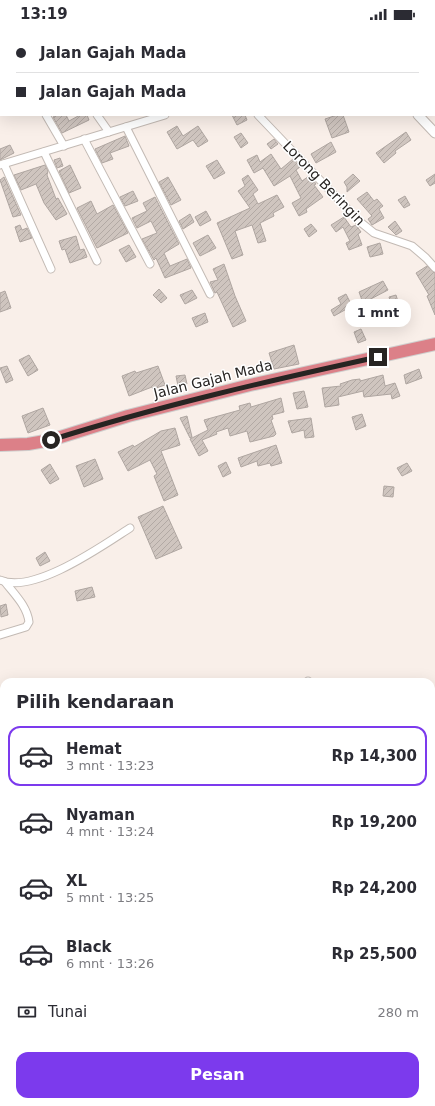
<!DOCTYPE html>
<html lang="id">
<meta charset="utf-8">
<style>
body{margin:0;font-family:"DejaVu Sans",sans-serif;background:#f2f2f3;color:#2b2b33;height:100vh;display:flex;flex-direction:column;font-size:15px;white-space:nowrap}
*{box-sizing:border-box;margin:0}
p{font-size:13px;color:#7c7c81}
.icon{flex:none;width:22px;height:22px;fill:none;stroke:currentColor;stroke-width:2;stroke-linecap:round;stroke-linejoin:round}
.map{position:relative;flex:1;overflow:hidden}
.sheet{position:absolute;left:0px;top:650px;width:435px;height:428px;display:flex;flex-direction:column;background:#fff;border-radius:12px 12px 0 0;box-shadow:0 4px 16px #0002}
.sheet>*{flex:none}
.top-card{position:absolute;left:0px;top:0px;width:435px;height:88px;box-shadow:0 4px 16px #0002;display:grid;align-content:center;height:88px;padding:0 16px;background:#fff}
.end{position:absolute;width:18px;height:18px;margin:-9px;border:5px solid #272422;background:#fff;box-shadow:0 0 0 2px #fff}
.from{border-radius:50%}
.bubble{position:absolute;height:28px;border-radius:12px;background:#fff;box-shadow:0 4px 16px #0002;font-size:13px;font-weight:800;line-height:28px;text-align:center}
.top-card b{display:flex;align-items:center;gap:14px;height:38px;font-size:15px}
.top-card b+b{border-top:1px solid #e1e1e2}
.top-card i{width:10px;height:10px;background:#2b2b33}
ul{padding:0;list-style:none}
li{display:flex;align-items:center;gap:12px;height:60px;margin:0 8px 6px;padding:0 8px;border:2px solid transparent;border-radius:12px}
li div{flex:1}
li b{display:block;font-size:15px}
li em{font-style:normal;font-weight:800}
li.current{border-color:#7c3aed}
li>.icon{width:36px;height:36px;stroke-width:1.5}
h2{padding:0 16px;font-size:18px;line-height:48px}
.pay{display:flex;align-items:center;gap:10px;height:44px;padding:0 16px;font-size:15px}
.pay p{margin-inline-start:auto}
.cta{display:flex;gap:8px;margin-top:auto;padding:8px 16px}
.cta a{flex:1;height:46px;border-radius:12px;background:#7c3aed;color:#fff;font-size:16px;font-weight:800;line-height:46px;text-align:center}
.status{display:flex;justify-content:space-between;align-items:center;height:28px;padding:0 20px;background:#fff;direction:ltr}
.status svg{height:11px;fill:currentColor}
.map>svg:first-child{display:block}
.building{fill:url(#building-hatch);stroke:#afa6a1}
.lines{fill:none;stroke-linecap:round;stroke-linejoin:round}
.minor-casing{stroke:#c3bab4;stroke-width:9}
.tertiary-casing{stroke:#c3bab4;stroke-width:11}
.trunk-casing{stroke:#cfcfce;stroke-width:14}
.minor{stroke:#fff;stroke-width:7}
.tertiary{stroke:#fff;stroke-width:9}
.trunk{stroke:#dc8088;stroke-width:12}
.route{stroke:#272422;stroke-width:5}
.labels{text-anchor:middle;stroke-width:3;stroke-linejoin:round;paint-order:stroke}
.street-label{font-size:14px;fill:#272422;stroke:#fff}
</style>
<div class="status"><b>13:19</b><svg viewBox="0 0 49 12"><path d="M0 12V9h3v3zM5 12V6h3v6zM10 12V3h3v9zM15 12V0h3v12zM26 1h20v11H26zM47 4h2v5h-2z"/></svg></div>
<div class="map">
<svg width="435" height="1078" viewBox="0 0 435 1078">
<defs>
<pattern id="building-hatch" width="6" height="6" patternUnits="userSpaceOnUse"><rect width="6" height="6" fill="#cfc5bf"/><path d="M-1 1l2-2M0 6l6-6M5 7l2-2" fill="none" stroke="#b2a9a4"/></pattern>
</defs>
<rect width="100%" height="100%" fill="#f9efe9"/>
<g class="building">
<polygon points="57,87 66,87 69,93 80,87 87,87 89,92 62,105 53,89"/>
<polygon points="232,87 245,87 247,92 237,97"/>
<polygon points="337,87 343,87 349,104 332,110 325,91"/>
<polygon points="177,98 183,108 198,98 208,113 198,119 193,112 177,121 167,104"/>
<polygon points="406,104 411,112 395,123 396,125 384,135 376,125"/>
<polygon points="241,105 248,115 241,120 234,109"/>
<polygon points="125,108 129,118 110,125 113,131 102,135 95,121"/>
<polygon points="274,111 278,116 271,121 267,116"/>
<polygon points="331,114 336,124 316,135 311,126"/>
<polygon points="10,117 14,125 0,132 0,121"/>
<polygon points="271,126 281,141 293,131 300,139 296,142 302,153 309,148 314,153 316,156 314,157 323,169 306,181 307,184 299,188 292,175 301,170 290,148 274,158 263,140 254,145 247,132 257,127 260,134"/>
<polygon points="60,130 63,138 57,140 54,132"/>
<polygon points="217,132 225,145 214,151 206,138"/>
<polygon points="45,137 48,143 47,147 56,171 58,170 67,186 56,192 44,175 36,156 21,162 14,147"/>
<polygon points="70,137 81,160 69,165 59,143"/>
<polygon points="353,146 360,153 347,164 347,159 344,154"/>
<polygon points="435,146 435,155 430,158 426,152"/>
<polygon points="248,147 258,162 253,166 258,176 277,167 284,179 273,185 274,188 260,195 266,213 258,215 252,197 235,203 243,227 232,231 217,195 250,180 238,163 245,158 242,151"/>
<polygon points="4,149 21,187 13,189 0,152"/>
<polygon points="168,149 181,172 171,177 159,154"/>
<polygon points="133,163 138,173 125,178 120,169"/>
<polygon points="367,164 374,173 377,171 383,178 379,181 384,190 372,197 368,191 372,188 357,171"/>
<polygon points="405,168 410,177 404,180 398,172"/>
<polygon points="155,169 179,216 164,225 170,238 187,231 191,240 165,250 156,230 154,232 142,211 157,205 151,193 137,200 132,190 147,183 143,175"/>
<polygon points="91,173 97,186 113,177 128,205 97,220 77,180"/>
<polygon points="206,183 211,192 200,198 195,189"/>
<polygon points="190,186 194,194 183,201 179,193"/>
<polygon points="344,189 351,199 356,197 361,204 358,206 362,217 349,222 346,215 350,213 343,199 336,204 331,197"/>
<polygon points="395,193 402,203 396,207 388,199"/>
<polygon points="311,196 317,203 309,209 304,201"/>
<polygon points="20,197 22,202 27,200 32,210 20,214 15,199"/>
<polygon points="208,207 216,220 200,228 193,215"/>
<polygon points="76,208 80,222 84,221 87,229 70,235 65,221 62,222 59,213"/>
<polygon points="380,215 383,226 370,229 367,219"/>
<polygon points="129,217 136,229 126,234 119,222"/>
<polygon points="224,236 235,268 246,293 233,299 217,264 215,265 210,254 218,252 213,241"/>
<polygon points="427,238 435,245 435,287 427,268 429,267 416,245"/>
<polygon points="383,253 388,262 363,275 359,264"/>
<polygon points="159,261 167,270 161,275 153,267"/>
<polygon points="192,262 197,270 185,276 180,267"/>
<polygon points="5,263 11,280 0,284 0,265"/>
<polygon points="346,266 352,278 334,288 331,282 341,276 338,270"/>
<polygon points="396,267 399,277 392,279 389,269"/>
<polygon points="388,284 391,295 383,297 379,287"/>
<polygon points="205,285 208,294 196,299 192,290"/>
<polygon points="361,301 366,312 358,315 354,304"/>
<polygon points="294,317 299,336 274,341 269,325"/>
<polygon points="29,327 38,342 28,348 19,332"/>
<polygon points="7,338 13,352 6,355 0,340"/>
<polygon points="158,338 165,357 153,361 152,359 129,368 122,348 135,343 136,345"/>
<polygon points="419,341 422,350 406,356 404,347"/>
<polygon points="185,347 187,356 178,358 176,348"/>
<polygon points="383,347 385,358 395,355 400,368 392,371 391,366 364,369 363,363 338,369 339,377 325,379 322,360 341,358 340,356 352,352 360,351 360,353"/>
<polygon points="304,363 308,379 297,381 293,365"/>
<polygon points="281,370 284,384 272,387 273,391 271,392 276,406 274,408 250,414 247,403 230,408 228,400 216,404 217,406 202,412 208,423 199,428 190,411 208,402 204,392 240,382 239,378 250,375 251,379"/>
<polygon points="43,380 50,397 28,405 22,388"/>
<polygon points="362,386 366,398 356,402 352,389"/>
<polygon points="187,388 192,409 190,410 180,390"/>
<polygon points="311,390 314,409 305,410 304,402 292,405 288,393"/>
<polygon points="175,400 180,417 161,423 178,467 164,473 154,448 157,446 150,432 128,443 118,424 133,417 134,419 161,403"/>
<polygon points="276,417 282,435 271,438 270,435 258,438 257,433 241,439 238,430"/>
<polygon points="95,431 103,451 84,459 76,438"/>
<polygon points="226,434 231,445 223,449 218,438"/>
<polygon points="407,435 412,443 402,448 397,440"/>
<polygon points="50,436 59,451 50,456 41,442"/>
<polygon points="384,458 394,459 393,469 383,468"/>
<polygon points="163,478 182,520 156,531 138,489"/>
<polygon points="45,524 50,533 40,538 36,530"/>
<polygon points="92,559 95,569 77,573 75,563"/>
<polygon points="6,576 8,587 1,589 0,578"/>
</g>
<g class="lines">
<g class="minor-casing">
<g id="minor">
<polyline points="28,0 29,1"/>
<polyline points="103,0 105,1"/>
<polyline points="13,1 15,0"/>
<polyline points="228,1 231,0"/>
<polyline points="434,3 435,3"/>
<polyline points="0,7 1,7"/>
<polyline points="46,87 64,118"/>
<polyline points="97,87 109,104"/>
<polyline points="258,87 359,193 374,205 412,218 426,230 435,240"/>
<polyline points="126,99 210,266"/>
<polyline points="84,111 150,236"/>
<polyline points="44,124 97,233"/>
<polyline points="4,136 51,241"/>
<polyline points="0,137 165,87"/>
<path d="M0,552C33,567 102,518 130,500"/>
<path d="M0,607L26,599L29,594C27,578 15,567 5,554"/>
<polyline points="308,653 308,654"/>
<polyline points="431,882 435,880"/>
<polyline points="431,984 435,984"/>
<polyline points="431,1032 435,1031"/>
</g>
</g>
<g class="tertiary-casing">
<g id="tertiary">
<polyline points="336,0 337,1"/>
<polyline points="418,87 435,105"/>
<polyline points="431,682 435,678"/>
<polyline points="0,968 4,967"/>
</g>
</g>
<g class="trunk-casing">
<polyline id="trunk" points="0,417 28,416 51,412 128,388 250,357 435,316"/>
</g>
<use href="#minor" class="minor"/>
<use href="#tertiary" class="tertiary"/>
<use href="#trunk" class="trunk"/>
</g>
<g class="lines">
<path class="route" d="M51,412C159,378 268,353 378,329"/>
</g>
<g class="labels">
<g class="street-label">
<text transform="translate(324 155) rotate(46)" y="5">Lorong Beringin</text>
<text transform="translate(213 351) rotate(-14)" y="5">Jalan Gajah Mada</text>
</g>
</g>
</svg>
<i class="end from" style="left:51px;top:412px"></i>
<i class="end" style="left:378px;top:329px"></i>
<div class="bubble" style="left:345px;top:271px;width:66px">1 mnt</div>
<div class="top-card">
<b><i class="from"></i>Jalan Gajah Mada</b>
<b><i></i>Jalan Gajah Mada</b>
</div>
<section class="sheet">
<h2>Pilih kendaraan</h2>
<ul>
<li class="current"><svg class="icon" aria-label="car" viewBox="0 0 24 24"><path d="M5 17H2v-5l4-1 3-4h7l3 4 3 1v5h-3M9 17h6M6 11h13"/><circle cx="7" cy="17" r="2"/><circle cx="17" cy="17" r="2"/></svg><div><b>Hemat</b><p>3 mnt · 13:23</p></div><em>Rp 14,300</em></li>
<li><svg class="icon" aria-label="car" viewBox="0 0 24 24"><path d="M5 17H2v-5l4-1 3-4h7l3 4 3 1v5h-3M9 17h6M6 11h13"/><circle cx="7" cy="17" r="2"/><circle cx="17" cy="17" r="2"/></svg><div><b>Nyaman</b><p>4 mnt · 13:24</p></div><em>Rp 19,200</em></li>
<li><svg class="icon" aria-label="car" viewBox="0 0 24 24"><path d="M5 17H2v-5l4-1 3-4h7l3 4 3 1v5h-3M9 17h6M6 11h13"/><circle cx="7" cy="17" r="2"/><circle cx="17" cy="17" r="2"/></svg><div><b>XL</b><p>5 mnt · 13:25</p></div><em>Rp 24,200</em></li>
<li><svg class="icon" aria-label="car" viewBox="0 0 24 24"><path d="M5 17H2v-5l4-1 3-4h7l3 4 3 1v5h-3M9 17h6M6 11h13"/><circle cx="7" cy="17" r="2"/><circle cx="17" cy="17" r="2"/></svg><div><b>Black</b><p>6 mnt · 13:26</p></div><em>Rp 25,500</em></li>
</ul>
<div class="pay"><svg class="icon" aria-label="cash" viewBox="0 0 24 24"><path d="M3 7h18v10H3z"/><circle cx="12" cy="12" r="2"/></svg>Tunai<p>280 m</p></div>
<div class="cta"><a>Pesan</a></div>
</section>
</div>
